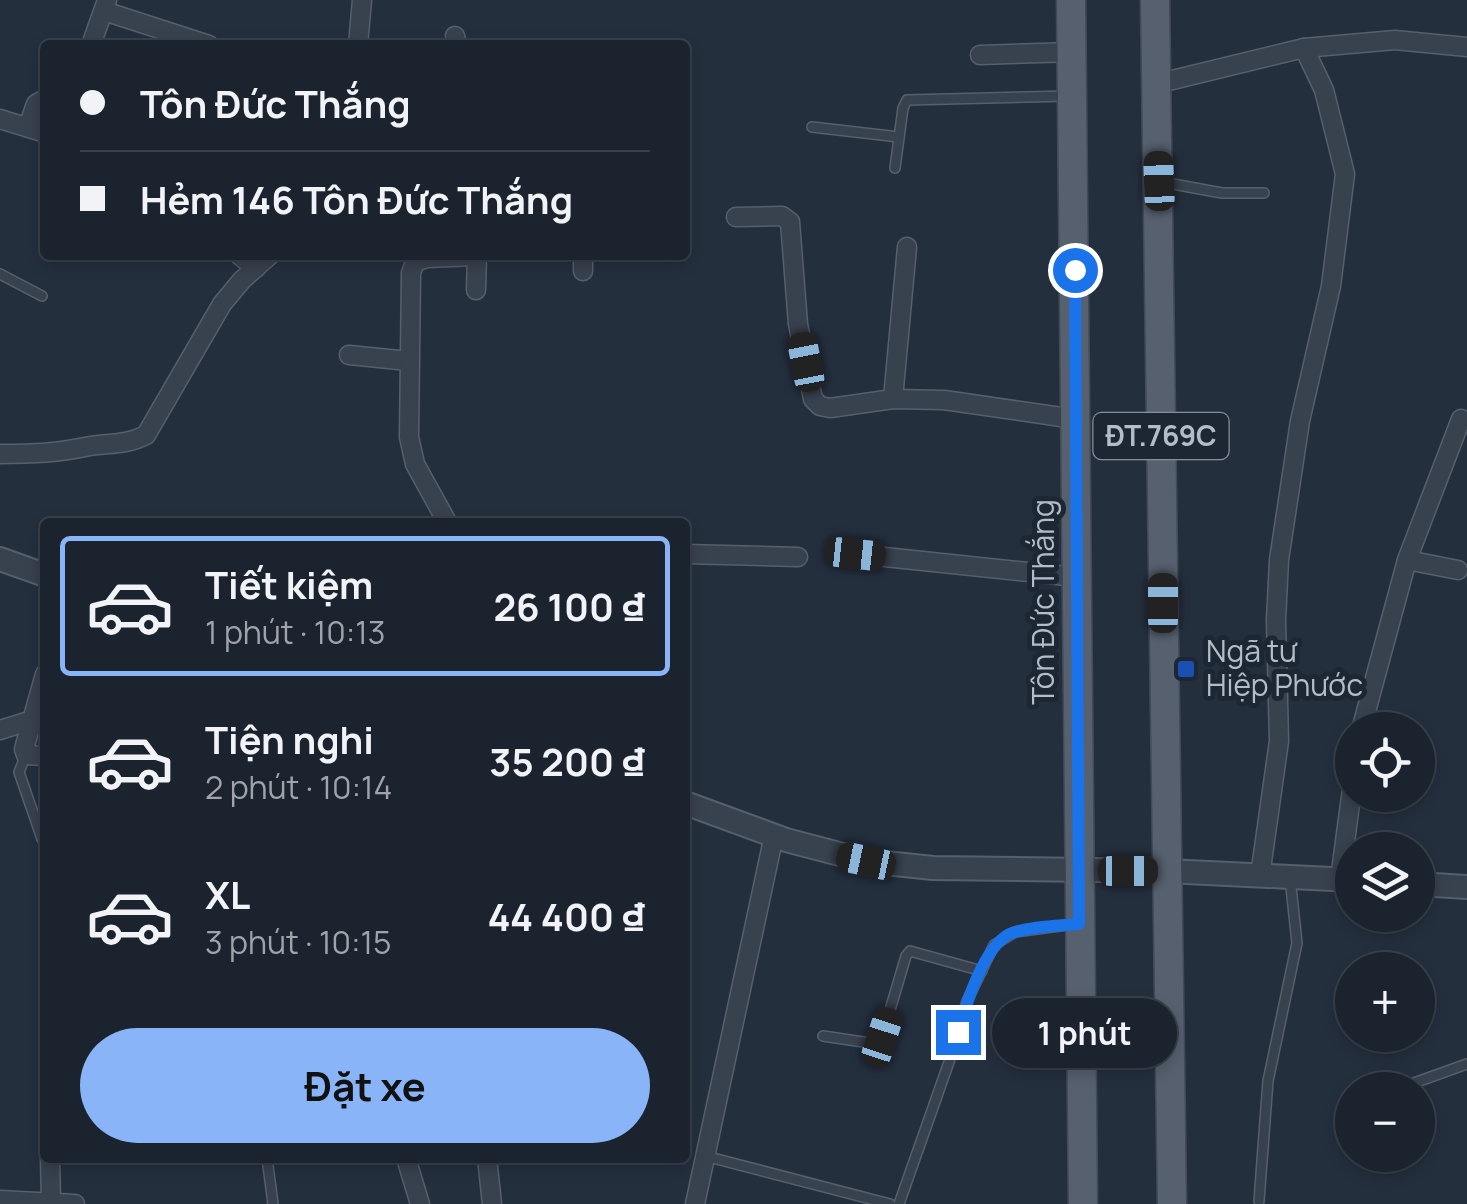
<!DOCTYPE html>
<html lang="vi">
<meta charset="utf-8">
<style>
body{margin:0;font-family:Manrope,sans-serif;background:#242b36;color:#f1f3f6;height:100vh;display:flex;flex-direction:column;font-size:38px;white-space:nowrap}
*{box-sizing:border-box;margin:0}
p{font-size:32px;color:#a0a4aa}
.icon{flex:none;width:55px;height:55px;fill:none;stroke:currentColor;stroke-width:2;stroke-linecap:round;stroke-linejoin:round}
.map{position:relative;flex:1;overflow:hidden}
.sheet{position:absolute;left:40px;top:518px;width:650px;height:645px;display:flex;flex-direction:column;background:#1b232e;border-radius:10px;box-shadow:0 5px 15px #0003,0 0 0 2px #39404a}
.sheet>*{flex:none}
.guide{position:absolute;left:40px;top:40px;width:650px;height:220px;border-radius:10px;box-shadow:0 5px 15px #0003,0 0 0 2px #39404a;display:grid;align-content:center;height:220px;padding:0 40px;background:#1b232e}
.controls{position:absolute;left:1335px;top:712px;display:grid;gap:20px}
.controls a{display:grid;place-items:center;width:100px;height:100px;border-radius:50%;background:#1b232e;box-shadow:0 5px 15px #0003,0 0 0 2px #39404a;font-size:50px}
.end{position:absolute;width:45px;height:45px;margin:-22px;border:12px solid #1a73e8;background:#fff;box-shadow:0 0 0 5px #fff}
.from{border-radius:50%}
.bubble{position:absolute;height:70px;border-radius:35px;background:#1b232e;box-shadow:0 5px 15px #0003,0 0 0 2px #39404a;font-size:32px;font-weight:700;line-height:70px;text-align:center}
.car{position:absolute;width:30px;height:60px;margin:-30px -15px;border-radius:12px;box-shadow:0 0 8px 2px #0007;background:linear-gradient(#222 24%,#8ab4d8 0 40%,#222 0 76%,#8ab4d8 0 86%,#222 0)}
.guide b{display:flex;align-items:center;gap:35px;height:95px;font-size:38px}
.guide b+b{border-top:2px solid #39404a}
.guide i{width:25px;height:25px;background:#f1f3f6}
ul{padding:18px 0 0;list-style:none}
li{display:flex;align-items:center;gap:30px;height:140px;margin:0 20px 15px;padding:0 20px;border:5px solid transparent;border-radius:10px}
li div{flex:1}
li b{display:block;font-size:38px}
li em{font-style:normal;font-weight:700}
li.selected{border-color:#8ab4f8}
li>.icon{width:90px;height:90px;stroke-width:1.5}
.action{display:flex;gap:20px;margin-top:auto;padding:20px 40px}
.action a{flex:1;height:115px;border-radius:60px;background:#8ab4f8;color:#111;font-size:40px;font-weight:700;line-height:115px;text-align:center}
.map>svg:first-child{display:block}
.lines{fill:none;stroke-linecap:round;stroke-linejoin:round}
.service-casing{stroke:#565f6c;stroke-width:12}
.minor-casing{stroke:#565f6c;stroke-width:21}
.tertiary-casing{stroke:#565f6c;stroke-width:26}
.primary-casing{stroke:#414a57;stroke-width:31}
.service{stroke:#38414e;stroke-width:9}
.minor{stroke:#38414e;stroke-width:18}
.tertiary{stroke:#38414e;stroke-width:22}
.primary{stroke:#56606e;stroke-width:28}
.route{stroke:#1a73e8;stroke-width:12}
.transit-dot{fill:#1a4fb4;stroke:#1d2633;stroke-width:4}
.labels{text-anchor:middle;stroke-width:10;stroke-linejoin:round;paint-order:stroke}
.shield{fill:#1d2633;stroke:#878f9c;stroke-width:2.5}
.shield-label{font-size:28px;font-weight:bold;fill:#b4bcc9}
.street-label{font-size:30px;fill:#b4bcc9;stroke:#1d2633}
.poi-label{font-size:30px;fill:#b4bcc9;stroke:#1d2633;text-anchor:start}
</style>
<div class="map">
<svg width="1467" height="1204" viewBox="0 0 1467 1204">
<rect width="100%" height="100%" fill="#242f3e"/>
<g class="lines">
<g class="service-casing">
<g id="service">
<polyline points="812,127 899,137"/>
<polyline points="895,168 903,108 907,100 1069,96"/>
<polyline points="1162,182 1222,193 1264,193"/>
<polyline points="0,274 42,296"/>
<polyline points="26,755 19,772 42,839"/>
<polyline points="823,1036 870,1043 882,1037 906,956 910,951 982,971"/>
<polyline points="1414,1083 1467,1064"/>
<polyline points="705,1156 890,1204"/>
<polyline points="267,1158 273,1204"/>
<polyline points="1259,1201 1268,1081 1297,943 1290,878"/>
<polyline points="899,1204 949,1062 967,1001 994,945 1015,932 1075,924"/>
</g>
</g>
<g class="minor-casing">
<g id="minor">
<polyline points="104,11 209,45"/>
<polyline points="455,36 457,45"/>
<polyline points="91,45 107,0"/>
<polyline points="358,45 362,0"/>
<polyline points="980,55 1073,52"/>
<polyline points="1156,84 1304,48 1395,40 1467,47"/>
<polyline points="0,119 45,133"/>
<polyline points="28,127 36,104 45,99"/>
<polyline points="736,217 782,216 790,222 798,324 813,399 820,406 830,408 893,399 944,400 1075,419"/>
<polyline points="239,255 256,268"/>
<polyline points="583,255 583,271"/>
<polyline points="476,290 477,255"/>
<polyline points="349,355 409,361"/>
<polyline points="893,399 907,247"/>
<path d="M0,454C34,454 57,453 90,446C109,443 127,445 146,435L222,304L242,280L270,255"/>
<polyline points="447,522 415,464 409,437 411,273 415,262 427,258 476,256"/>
<polyline points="685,554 798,557"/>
<polyline points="856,554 1076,577"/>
<polyline points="1407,560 1458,570"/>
<polyline points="45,674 24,749 26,755 45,756"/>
<polyline points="0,730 32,720"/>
<polyline points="1361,730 1407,560 1461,419"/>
<polyline points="1260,876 1279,741 1276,620 1279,560 1300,421 1331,286 1345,174 1324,90 1304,48"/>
<polyline points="1340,879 1352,789"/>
<polyline points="50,1158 51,1203"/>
<polyline points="406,1158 420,1204"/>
<polyline points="487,1158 492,1204"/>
<polyline points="0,1200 75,1204"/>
<polyline points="695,1204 774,835"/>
</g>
</g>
<g class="tertiary-casing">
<g id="tertiary">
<polyline points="0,559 45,575"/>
<polyline points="685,803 786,840 866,861 933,868 1166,871 1352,880"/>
<polyline points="1418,884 1467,887"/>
</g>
</g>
<g class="primary-casing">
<g id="primary">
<polyline points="1071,0 1083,1204"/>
<polyline points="1155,0 1172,1204"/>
</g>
</g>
<use href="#service" class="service"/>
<use href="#minor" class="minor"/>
<use href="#tertiary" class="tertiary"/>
<use href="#primary" class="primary"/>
</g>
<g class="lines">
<path class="route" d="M958,1032C966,1004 986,939 1015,932C1035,926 1058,926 1079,924L1075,270"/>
</g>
<rect class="transit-dot" x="1176" y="659" width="20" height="20" rx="5"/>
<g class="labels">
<rect class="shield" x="1093.5" y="413" width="135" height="46" rx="8"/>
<g class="shield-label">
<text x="1161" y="446">ĐT.769C</text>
</g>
<g class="street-label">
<text transform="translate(1044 602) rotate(-90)" y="10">Tôn Đức Thắng</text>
</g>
<g class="poi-label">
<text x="1206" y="662">Ngã tư<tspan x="1206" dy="34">Hiệp Phước</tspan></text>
</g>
</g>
</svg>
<div class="controls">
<a><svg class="icon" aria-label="locate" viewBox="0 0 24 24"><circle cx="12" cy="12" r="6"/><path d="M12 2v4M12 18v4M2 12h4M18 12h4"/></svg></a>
<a><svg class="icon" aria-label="layers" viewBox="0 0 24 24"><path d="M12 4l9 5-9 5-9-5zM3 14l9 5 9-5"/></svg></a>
<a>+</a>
<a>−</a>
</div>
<i class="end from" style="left:1075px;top:270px"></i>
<i class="end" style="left:958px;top:1032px"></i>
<div class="bubble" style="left:992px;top:998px;width:185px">1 phút</div>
<i class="car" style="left:1159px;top:181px;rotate:358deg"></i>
<i class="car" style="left:806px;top:362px;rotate:349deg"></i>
<i class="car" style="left:856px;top:554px;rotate:96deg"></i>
<i class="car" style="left:1163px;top:603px;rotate:0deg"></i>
<i class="car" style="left:866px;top:861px;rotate:282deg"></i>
<i class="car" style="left:1128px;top:871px;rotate:90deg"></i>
<i class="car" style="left:882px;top:1037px;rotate:18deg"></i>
<div class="guide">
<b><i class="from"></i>Tôn Đức Thắng</b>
<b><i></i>Hẻm 146 Tôn Đức Thắng</b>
</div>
<section class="sheet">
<ul>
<li class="selected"><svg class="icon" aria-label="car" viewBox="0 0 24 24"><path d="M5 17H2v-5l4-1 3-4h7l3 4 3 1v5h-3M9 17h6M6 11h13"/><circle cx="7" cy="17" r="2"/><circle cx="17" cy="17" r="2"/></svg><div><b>Tiết kiệm</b><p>1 phút · 10:13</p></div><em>26 100 ₫</em></li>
<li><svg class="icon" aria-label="car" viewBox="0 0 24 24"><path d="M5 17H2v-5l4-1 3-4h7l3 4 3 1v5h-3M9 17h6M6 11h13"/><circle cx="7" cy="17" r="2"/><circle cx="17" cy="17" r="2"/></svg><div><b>Tiện nghi</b><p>2 phút · 10:14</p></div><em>35 200 ₫</em></li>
<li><svg class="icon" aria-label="car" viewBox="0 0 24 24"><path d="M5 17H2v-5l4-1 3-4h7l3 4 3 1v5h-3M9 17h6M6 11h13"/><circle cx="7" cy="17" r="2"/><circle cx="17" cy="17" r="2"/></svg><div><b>XL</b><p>3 phút · 10:15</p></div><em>44 400 ₫</em></li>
</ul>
<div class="action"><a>Đặt xe</a></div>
</section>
</div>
